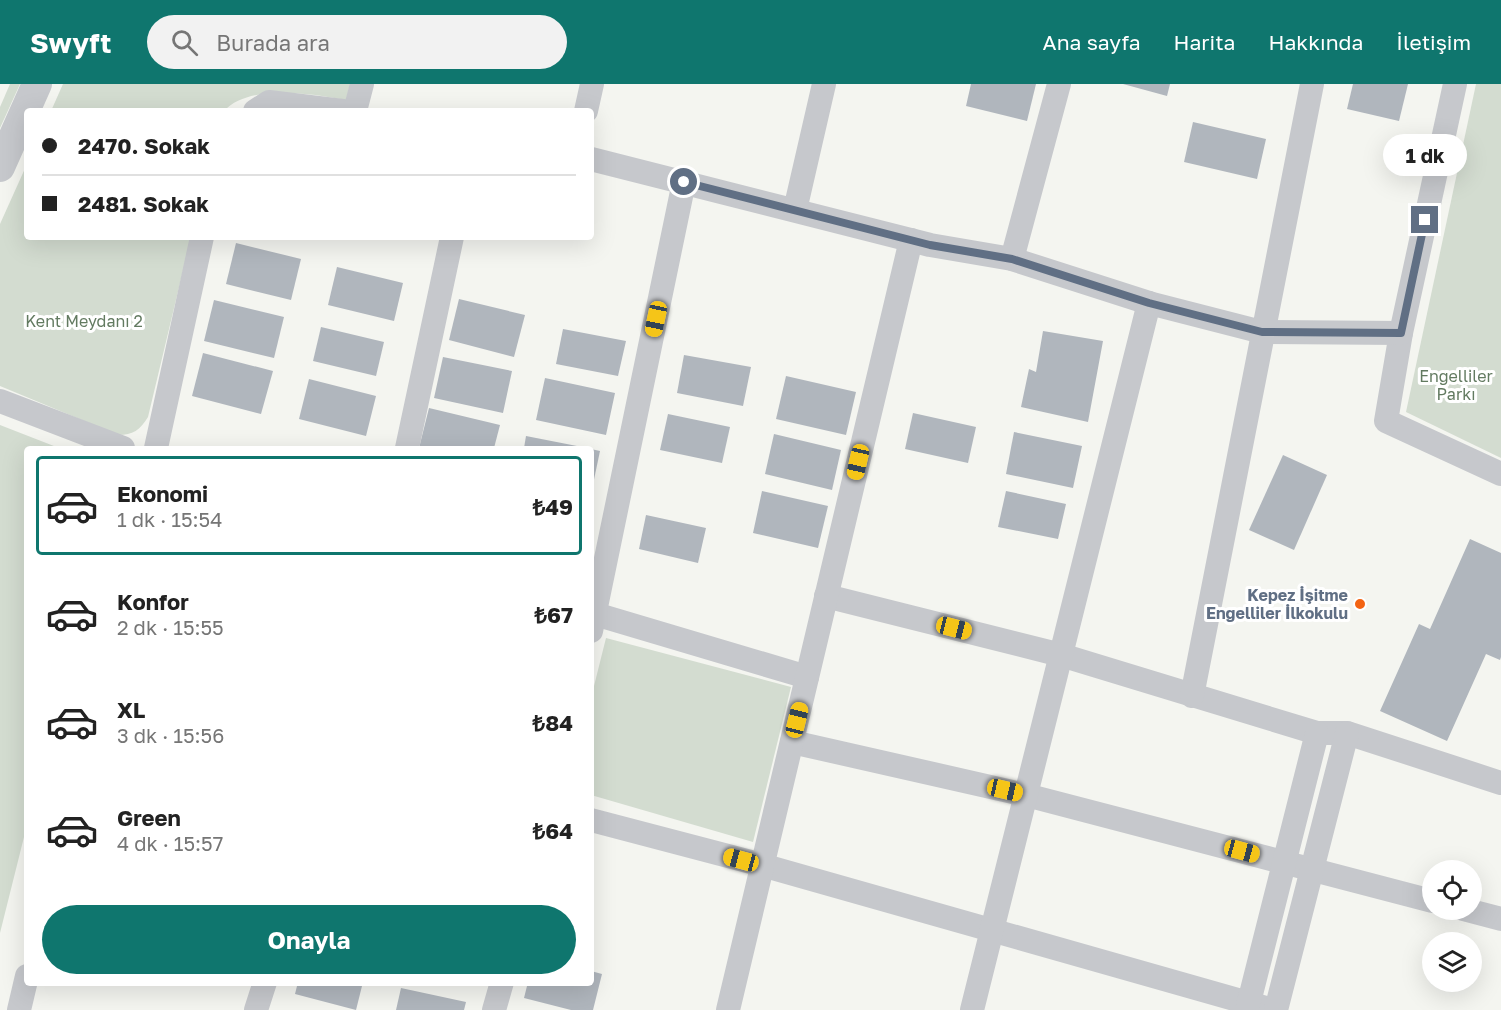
<!DOCTYPE html>
<html lang="tr">
<meta charset="utf-8">
<style>
body{margin:0;font-family:"Golos Text",sans-serif;background:#f2f2f2;color:#222;height:100vh;display:flex;flex-direction:column;font-size:22px;white-space:nowrap}
*{box-sizing:border-box;margin:0}
p{font-size:20px;color:#767676}
.icon{flex:none;width:33px;height:33px;fill:none;stroke:currentColor;stroke-width:2;stroke-linecap:round;stroke-linejoin:round}
.map{position:relative;flex:1;overflow:hidden}
.details{position:absolute;left:24px;top:362px;width:570px;height:540px;display:flex;flex-direction:column;background:#fff;border-radius:6px;box-shadow:0 6px 24px #0002}
.details>*{flex:none}
.banner{position:absolute;left:24px;top:24px;width:570px;height:132px;border-radius:6px;box-shadow:0 6px 24px #0002;display:grid;align-content:center;height:132px;padding:0 18px;background:#fff}
.buttons{position:absolute;left:1422px;top:776px;display:grid;gap:12px}
.buttons a{display:grid;place-items:center;width:60px;height:60px;border-radius:50%;background:#fff;box-shadow:0 6px 24px #0002;font-size:30px}
.end{position:absolute;width:27px;height:27px;margin:-14px;border:8px solid #606f84;background:#fff;box-shadow:0 0 0 3px #fff}
.from{border-radius:50%}
.bubble{position:absolute;height:42px;border-radius:21px;background:#fff;box-shadow:0 6px 24px #0002;font-size:20px;font-weight:700;line-height:42px;text-align:center}
.car{position:absolute;width:18px;height:36px;margin:-18px -9px;border-radius:8px;box-shadow:0 0 4px 2px #0007;background:linear-gradient(#f5c518 24%,#345 0 40%,#f5c518 0 76%,#345 0 86%,#f5c518 0)}
.banner b{display:flex;align-items:center;gap:21px;height:57px;font-size:22px}
.banner b+b{border-top:2px solid #e0e0e0}
.banner i{width:15px;height:15px;background:#222}
ul{padding:10px 0 0;list-style:none}
li{display:flex;align-items:center;gap:18px;height:99px;margin:0 12px 9px;padding:0 6px;border:3px solid transparent;border-radius:6px}
li div{flex:1}
li b{display:block;font-size:22px}
li em{font-style:normal;font-weight:700}
li.on{border-color:#0f766e}
li>.icon{width:54px;height:54px;stroke-width:1.5}
.action{display:flex;gap:12px;margin-top:auto;padding:12px 18px}
.action a{flex:1;height:69px;border-radius:36px;background:#0f766e;color:#fff;font-size:24px;font-weight:700;line-height:69px;text-align:center}
header{display:flex;align-items:center;gap:36px;box-sizing:border-box;height:84px;padding:0 30px;background:#0f766e;color:#fff}
header strong{font-size:28px}
nav{display:flex;gap:33px;margin-inline-start:auto;font-size:21px}
.search{width:420px;height:54px;background:#f2f2f2;display:flex;align-items:center;gap:15px;box-sizing:border-box;padding:0 21px;border-radius:33px;color:#767676;font-size:22px}
.map>svg:first-child{display:block}
.green{fill:#d3dcd0}
.building{fill:#b0b6bd}
.lines{fill:none;stroke-linecap:round;stroke-linejoin:round}
.minor{stroke:#c6c8cc;stroke-width:24}
.tertiary{stroke:#c6c8cc;stroke-width:30}
.route{stroke:#606f84;stroke-width:8}
.poi-dot{fill:#f36312;stroke:#fff;stroke-width:2}
.labels{text-anchor:middle;stroke-width:6;stroke-linejoin:round;paint-order:stroke}
.park-label{font-size:16px;fill:#627a60;stroke:#fff}
.poi-label{font-size:16px;font-weight:bold;fill:#606f84;stroke:#fff;text-anchor:end}
</style>
<header>
<strong>Swyft</strong>
<div class="search"><svg class="icon" aria-label="search" viewBox="0 0 24 24"><circle cx="10" cy="10" r="6"/><path d="M15 15l6 6"/></svg>Burada ara</div>
<nav><a>Ana sayfa</a><a>Harita</a><a>Hakkında</a><a>İletişim</a></nav>
</header>
<div class="map">
<svg width="1501" height="926" viewBox="0 0 1501 926">
<rect width="100%" height="100%" fill="#f4f5f0"/>
<g class="green">
<polygon points="10,0 20,0 0,44 0,23"/>
<path d="M63,0H350L346,16C308,9 249,0 224,27H51Z"/>
<polygon points="1476,0 1501,0 1501,374 1406,328"/>
<path d="M27,80V153H191L148,333C140,346 133,351 118,351L0,302V140Z"/>
<polygon points="0,341 59,364 27,364 27,741 0,849"/>
<polygon points="606,554 791,603 753,758 591,711 591,614"/>
</g>
<g class="building">
<polygon points="971,0 1036,0 1027,37 966,22"/>
<polygon points="1123,0 1170,0 1167,12"/>
<polygon points="1353,0 1408,0 1399,37 1347,25"/>
<polygon points="1193,38 1266,55 1257,95 1184,78"/>
<polygon points="236,159 301,175 291,216 226,200"/>
<polygon points="337,183 403,199 394,237 328,221"/>
<polygon points="459,215 525,231 514,273 449,256"/>
<polygon points="214,216 284,233 274,274 204,257"/>
<polygon points="321,243 384,258 376,292 313,277"/>
<polygon points="563,245 626,257 618,292 556,280"/>
<polygon points="1043,247 1103,257 1088,338 1021,323 1029,285 1036,288"/>
<polygon points="203,269 273,287 261,330 192,312"/>
<polygon points="684,271 751,283 743,322 677,309"/>
<polygon points="443,273 512,287 503,329 434,314"/>
<polygon points="786,292 856,308 846,351 776,335"/>
<polygon points="545,294 615,309 606,351 536,336"/>
<polygon points="309,295 376,312 366,352 299,335"/>
<polygon points="429,324 500,341 494,364 419,364"/>
<polygon points="913,329 976,343 968,379 905,365"/>
<polygon points="668,330 730,343 722,379 660,366"/>
<polygon points="1014,348 1082,362 1073,404 1006,390"/>
<polygon points="774,350 841,366 832,406 765,390"/>
<polygon points="526,352 582,363 582,364 524,364"/>
<polygon points="591,365 600,367 592,405 591,405"/>
<polygon points="1283,371 1327,391 1294,466 1249,446"/>
<polygon points="762,407 828,422 818,464 753,449"/>
<polygon points="1006,407 1066,420 1058,455 998,443"/>
<polygon points="646,431 706,444 698,479 639,465"/>
<polygon points="1470,455 1501,469 1501,573 1500,576 1486,570 1447,657 1380,627 1419,540 1430,545"/>
<polygon points="591,887 602,890 593,926 571,926 524,914 528,898 591,898"/>
<polygon points="298,898 363,898 356,926 295,910"/>
<polygon points="401,904 466,918 464,926 396,926"/>
</g>
<g class="lines">
<g class="minor">
<polyline points="1455,0 1401,249 1386,337 1501,390"/>
<polyline points="255,27 269,18 343,27"/>
<polyline points="355,27 362,0"/>
<polyline points="586,27 592,0"/>
<polyline points="591,75 930,161 1012,175 1149,219 1262,248 1401,249"/>
<polyline points="795,126 824,0"/>
<polyline points="1012,175 1059,0"/>
<polyline points="0,317 123,364"/>
<polyline points="156,364 202,153"/>
<polyline points="407,364 452,153"/>
<polyline points="826,512 1061,571 1317,649 1347,649 1501,699"/>
<polyline points="595,530 807,593"/>
<polyline points="591,547 684,98"/>
<polyline points="1192,612 1312,0"/>
<polyline points="792,658 1026,711 1432,817"/>
<polyline points="591,736 762,781 1273,926"/>
<polyline points="1463,825 1501,835"/>
<polyline points="19,926 27,892"/>
<polyline points="256,926 265,898"/>
<polyline points="494,926 502,898"/>
<polyline points="728,926 911,156"/>
<polyline points="972,926 1149,219"/>
<polyline points="1247,926 1317,649"/>
<polyline points="1276,926 1347,649"/>
</g>
<polyline class="tertiary" points="0,83 37,0"/>
</g>
<g class="lines">
<polyline class="route" points="684,98 930,161 1012,175 1149,219 1262,248 1401,249 1425,136"/>
</g>
<circle class="poi-dot" cx="1360" cy="520" r="6"/>
<g class="labels">
<g class="park-label">
<text x="84" y="243">Kent Meydanı 2</text>
<text x="1456" y="298">Engelliler<tspan x="1456" dy="18">Parkı</tspan></text>
</g>
<g class="poi-label">
<text x="1348" y="517">Kepez İşitme<tspan x="1348" dy="18">Engelliler İlkokulu</tspan></text>
</g>
</g>
</svg>
<div class="buttons">
<a><svg class="icon" aria-label="locate" viewBox="0 0 24 24"><circle cx="12" cy="12" r="6"/><path d="M12 2v4M12 18v4M2 12h4M18 12h4"/></svg></a>
<a><svg class="icon" aria-label="layers" viewBox="0 0 24 24"><path d="M12 4l9 5-9 5-9-5zM3 14l9 5 9-5"/></svg></a>
</div>
<i class="end from" style="left:684px;top:98px"></i>
<i class="end" style="left:1425px;top:136px"></i>
<div class="bubble" style="left:1383px;top:50px;width:84px">1 dk</div>
<i class="car" style="left:656px;top:235px;rotate:192deg"></i>
<i class="car" style="left:858px;top:378px;rotate:193deg"></i>
<i class="car" style="left:954px;top:544px;rotate:104deg"></i>
<i class="car" style="left:797px;top:636px;rotate:14deg"></i>
<i class="car" style="left:1005px;top:706px;rotate:103deg"></i>
<i class="car" style="left:1242px;top:767px;rotate:105deg"></i>
<i class="car" style="left:741px;top:776px;rotate:285deg"></i>
<div class="banner">
<b><i class="from"></i>2470. Sokak</b>
<b><i></i>2481. Sokak</b>
</div>
<section class="details">
<ul>
<li class="on"><svg class="icon" aria-label="car" viewBox="0 0 24 24"><path d="M5 17H2v-5l4-1 3-4h7l3 4 3 1v5h-3M9 17h6M6 11h13"/><circle cx="7" cy="17" r="2"/><circle cx="17" cy="17" r="2"/></svg><div><b>Ekonomi</b><p>1 dk · 15:54</p></div><em>₺49</em></li>
<li><svg class="icon" aria-label="car" viewBox="0 0 24 24"><path d="M5 17H2v-5l4-1 3-4h7l3 4 3 1v5h-3M9 17h6M6 11h13"/><circle cx="7" cy="17" r="2"/><circle cx="17" cy="17" r="2"/></svg><div><b>Konfor</b><p>2 dk · 15:55</p></div><em>₺67</em></li>
<li><svg class="icon" aria-label="car" viewBox="0 0 24 24"><path d="M5 17H2v-5l4-1 3-4h7l3 4 3 1v5h-3M9 17h6M6 11h13"/><circle cx="7" cy="17" r="2"/><circle cx="17" cy="17" r="2"/></svg><div><b>XL</b><p>3 dk · 15:56</p></div><em>₺84</em></li>
<li><svg class="icon" aria-label="car" viewBox="0 0 24 24"><path d="M5 17H2v-5l4-1 3-4h7l3 4 3 1v5h-3M9 17h6M6 11h13"/><circle cx="7" cy="17" r="2"/><circle cx="17" cy="17" r="2"/></svg><div><b>Green</b><p>4 dk · 15:57</p></div><em>₺64</em></li>
</ul>
<div class="action"><a>Onayla</a></div>
</section>
</div>
